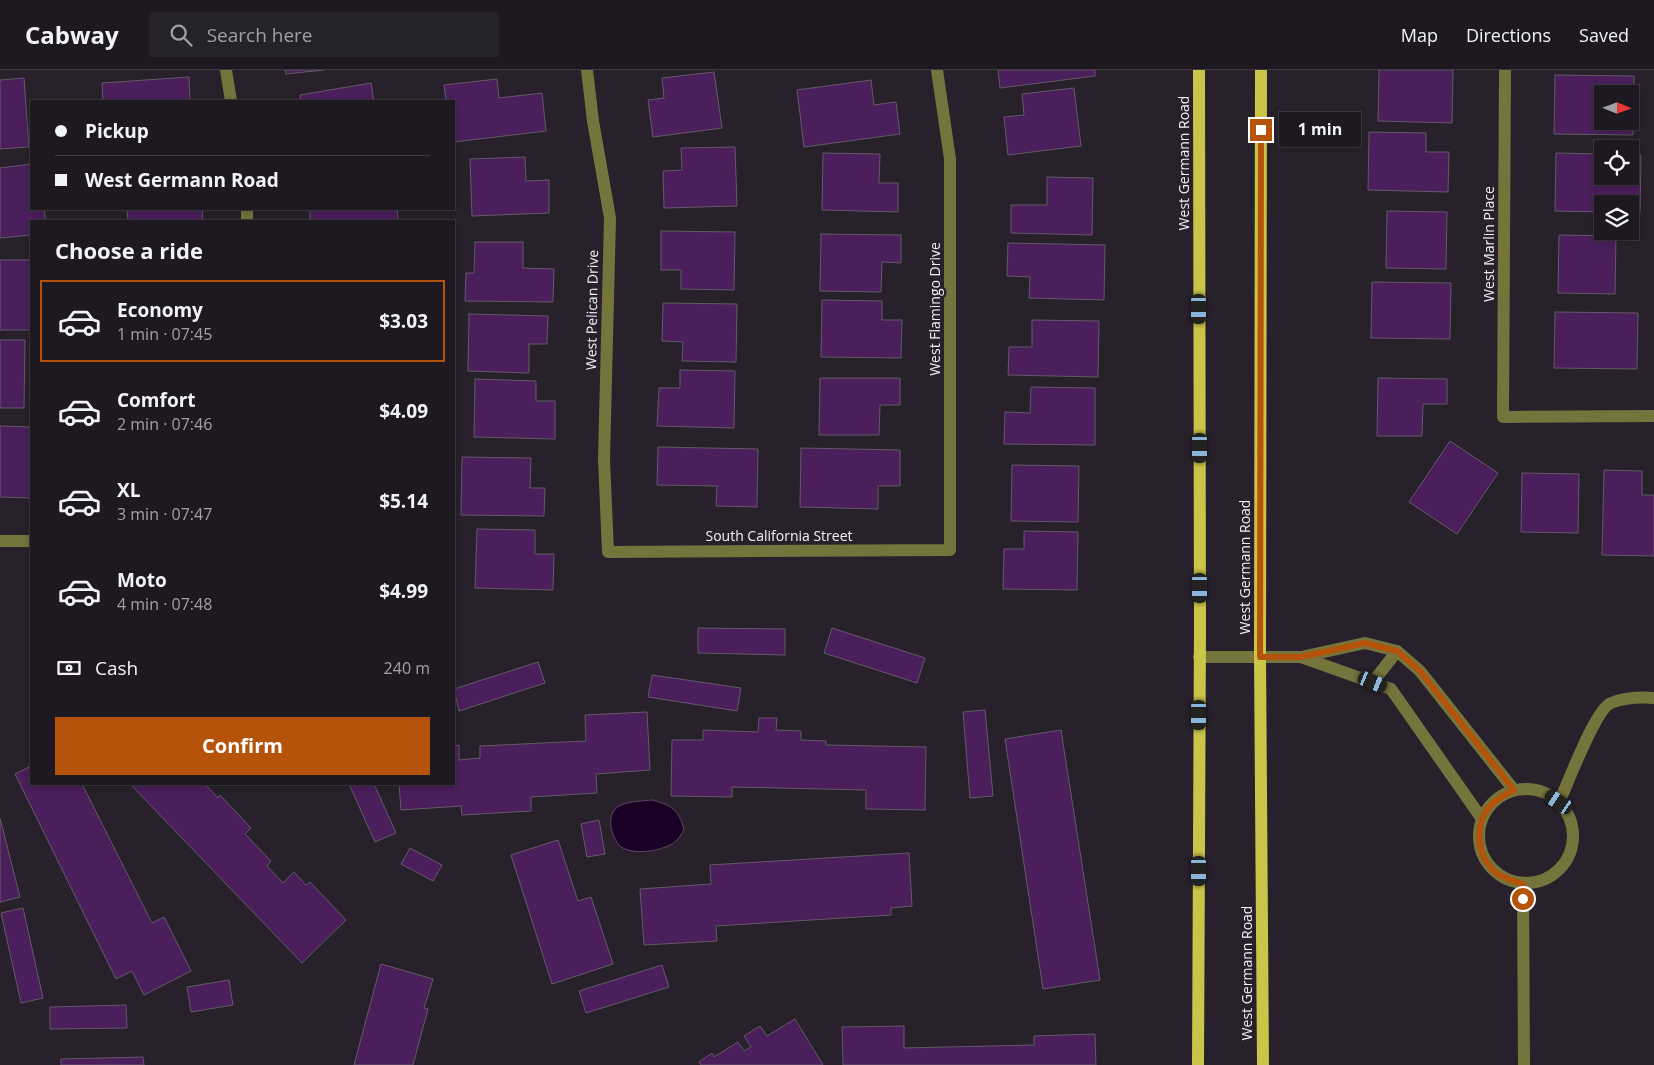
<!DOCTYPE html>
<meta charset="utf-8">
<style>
body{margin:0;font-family:"Open Sans",sans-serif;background:#262229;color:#f1f3f6;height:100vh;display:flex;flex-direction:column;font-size:19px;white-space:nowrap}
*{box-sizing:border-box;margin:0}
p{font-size:16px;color:#a1a0a5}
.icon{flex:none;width:28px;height:28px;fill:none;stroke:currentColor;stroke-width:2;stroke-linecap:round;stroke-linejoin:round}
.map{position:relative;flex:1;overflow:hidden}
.sheet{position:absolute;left:30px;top:150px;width:425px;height:565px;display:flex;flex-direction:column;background:#1e1920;border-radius:0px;box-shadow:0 2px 8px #0003,0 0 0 1px #3c383e}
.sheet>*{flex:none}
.banner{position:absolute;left:30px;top:30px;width:425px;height:110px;border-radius:0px;box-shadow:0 2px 8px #0003,0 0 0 1px #3c383e;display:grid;align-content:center;height:110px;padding:0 25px;background:#1e1920}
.needle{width:32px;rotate:91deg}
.fabs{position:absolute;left:1594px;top:15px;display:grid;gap:10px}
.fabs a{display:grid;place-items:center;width:45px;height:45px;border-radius:0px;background:#1e1920;box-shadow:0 2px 8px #0003,0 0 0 1px #3c383e;font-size:25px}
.end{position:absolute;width:22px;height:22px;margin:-11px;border:6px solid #b45309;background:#fff;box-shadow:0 0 0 2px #fff}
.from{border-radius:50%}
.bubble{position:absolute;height:35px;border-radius:0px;background:#1e1920;box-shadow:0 2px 8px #0003,0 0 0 1px #3c383e;font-size:16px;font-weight:700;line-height:35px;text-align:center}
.car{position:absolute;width:15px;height:30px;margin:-15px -8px;border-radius:6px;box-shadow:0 0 4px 1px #0007;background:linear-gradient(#222 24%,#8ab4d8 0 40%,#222 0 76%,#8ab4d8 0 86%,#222 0)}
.banner b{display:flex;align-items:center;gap:18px;height:48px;font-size:19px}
.banner b+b{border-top:1px solid #3c383e}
.banner i{width:12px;height:12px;background:#f1f3f6}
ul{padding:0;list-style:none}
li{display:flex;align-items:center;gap:15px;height:82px;margin:0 10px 8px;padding:0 15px;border:2px solid transparent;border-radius:0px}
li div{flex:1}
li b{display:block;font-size:19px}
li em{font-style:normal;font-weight:700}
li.current{border-color:#b45309}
li>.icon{width:45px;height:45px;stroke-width:1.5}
h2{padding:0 25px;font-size:22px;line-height:60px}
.pay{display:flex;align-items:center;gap:12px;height:55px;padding:0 25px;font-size:19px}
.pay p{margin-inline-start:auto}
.button{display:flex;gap:10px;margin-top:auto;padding:10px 25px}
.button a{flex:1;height:58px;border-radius:0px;background:#b45309;color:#fff;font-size:20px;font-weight:700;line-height:58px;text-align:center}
header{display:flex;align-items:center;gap:30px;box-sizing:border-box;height:70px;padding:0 25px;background:#1e1920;border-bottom:1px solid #3c383e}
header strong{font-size:24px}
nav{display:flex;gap:28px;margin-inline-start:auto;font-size:18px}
.search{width:350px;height:45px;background:#262229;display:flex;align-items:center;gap:12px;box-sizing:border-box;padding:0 18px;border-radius:0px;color:#a1a0a5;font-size:19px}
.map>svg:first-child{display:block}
.water{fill:#1b0026;stroke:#5c4764}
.building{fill:#4a1f5b;stroke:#635a67;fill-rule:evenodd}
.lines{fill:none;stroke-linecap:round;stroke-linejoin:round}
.minor{stroke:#75743d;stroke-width:12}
.major{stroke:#c9c549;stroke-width:12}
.route{stroke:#b45309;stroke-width:6}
.labels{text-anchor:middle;stroke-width:5;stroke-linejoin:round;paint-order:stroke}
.street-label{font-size:14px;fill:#f3eef5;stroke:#28212b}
</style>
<header>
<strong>Cabway</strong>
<div class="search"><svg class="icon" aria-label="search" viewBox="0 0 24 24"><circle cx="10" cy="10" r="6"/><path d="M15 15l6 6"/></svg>Search here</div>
<nav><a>Map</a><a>Directions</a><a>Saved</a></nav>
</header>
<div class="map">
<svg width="1654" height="995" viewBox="0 0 1654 995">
<rect width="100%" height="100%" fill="#28212b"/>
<path class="water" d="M652,730C671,735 679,739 684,760C682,763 680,767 677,770C667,781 630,787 619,775C610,764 605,742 621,735C630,731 643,731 652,730Z"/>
<g class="building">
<polygon points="285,0 324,0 286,4"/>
<polygon points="998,0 1095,0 1095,6 1000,18"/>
<polygon points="1379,0 1453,0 1452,53 1378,51"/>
<polygon points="714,2 722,58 653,67 648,30 664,28 662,8"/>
<path d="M1555,5L1634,6L1633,65L1554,64ZM1602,24H1630V51H1602Z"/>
<polygon points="189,7 190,31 103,31 102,13"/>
<polygon points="24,8 29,77 0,79 0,10"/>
<polygon points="497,9 499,28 542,23 546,61 454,72 454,31 446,31 444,15"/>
<polygon points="871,10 874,35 896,32 900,64 804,77 797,20"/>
<polygon points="371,13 374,31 301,31 300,25"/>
<polygon points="1074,18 1081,76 1008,85 1004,47 1024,45 1022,24"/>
<polygon points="1369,62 1426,63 1426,82 1449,82 1448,122 1368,120"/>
<polygon points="735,77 737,136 664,138 663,101 682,100 681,78"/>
<polygon points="823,83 880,84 879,113 898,113 898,142 822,140"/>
<polygon points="1556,83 1602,84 1602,106 1630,106 1630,84 1641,85 1640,143 1630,142 1630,134 1602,134 1602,142 1555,141"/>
<polygon points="525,87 526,111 549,110 549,143 472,146 470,89"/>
<polygon points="31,94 31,139 44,139 46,151 31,151 31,165 0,168 0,98"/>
<polygon points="1047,107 1093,108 1092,165 1011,163 1011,135 1047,135"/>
<polygon points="127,139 202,139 203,151 128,151"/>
<polygon points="310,139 397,139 398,151 310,151"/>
<polygon points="1387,141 1447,142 1446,199 1386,198"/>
<polygon points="661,161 735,162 734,220 681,219 681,200 661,200"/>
<polygon points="821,164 901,165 901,193 882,192 881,222 820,221"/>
<polygon points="1559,165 1616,166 1615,224 1558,223"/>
<polygon points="475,172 523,172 523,198 554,199 553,232 465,231 466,203 474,203"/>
<polygon points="1008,173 1105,175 1104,230 1029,228 1030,207 1007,206"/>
<rect x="0" y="190" width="31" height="70"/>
<polygon points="1372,212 1451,213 1450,269 1371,268"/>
<polygon points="822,230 882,231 882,250 902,250 901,288 821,287"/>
<polygon points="663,233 737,234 736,292 682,291 683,272 662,271"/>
<polygon points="1555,242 1638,243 1637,299 1554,298"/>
<polygon points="469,244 548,246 547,274 529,274 529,303 468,301"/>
<polygon points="1032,250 1099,251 1098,307 1008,305 1009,277 1032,277"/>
<polygon points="0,270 25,270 24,338 0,338"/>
<polygon points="680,300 735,301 734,358 657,356 659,318 680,318"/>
<polygon points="820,308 900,308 900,335 880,335 879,365 819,365"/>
<polygon points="1378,308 1447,309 1447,334 1423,334 1422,366 1377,366"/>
<polygon points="475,309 536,311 536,331 555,331 555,369 474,367"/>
<polygon points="1031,317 1095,318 1095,375 1004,374 1005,342 1030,343"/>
<polygon points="0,356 31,357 31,428 0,427"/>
<polygon points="1450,371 1498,403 1457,464 1409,432"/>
<polygon points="658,377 758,379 757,437 716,436 717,416 657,415"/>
<polygon points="801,378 900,380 900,416 878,416 878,439 800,437"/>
<polygon points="462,387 531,388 530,418 545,418 544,446 461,445"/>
<polygon points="1012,395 1079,396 1078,452 1011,451"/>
<polygon points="1604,400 1642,401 1642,425 1654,425 1654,486 1602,485"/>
<polygon points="1522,403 1579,404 1578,463 1521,462"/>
<polygon points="477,459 535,460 535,484 554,484 553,520 475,518"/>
<polygon points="1024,461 1078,462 1077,520 1003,519 1004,479 1024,479"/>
<polygon points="698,558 785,559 785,585 698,583"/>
<polygon points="832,558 925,588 917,613 824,583"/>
<polygon points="538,592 545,613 459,641 454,619"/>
<polygon points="652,605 741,618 737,641 648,627"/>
<polygon points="985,640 993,726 970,728 963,642"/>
<polygon points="647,642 650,700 596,704 597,723 531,727 531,741 462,745 461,736 401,740 399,714 454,714 454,676 459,675 459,690 480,688 480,676 586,671 585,645"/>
<polygon points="759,648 777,648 776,660 801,661 801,670 826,671 826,675 926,677 925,740 866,739 866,720 732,717 732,727 671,726 672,670 703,670 703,660 758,662"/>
<polygon points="1061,660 1100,910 1043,919 1005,669"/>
<polygon points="31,696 31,714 82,714 152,853 164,847 191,901 144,925 132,901 116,909 15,704"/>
<polygon points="130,714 205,714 218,728 220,725 251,758 245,764 271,791 267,796 283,813 294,802 306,815 310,812 346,850 302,893"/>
<polygon points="349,714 374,714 396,763 375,772"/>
<polygon points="0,748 20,827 0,832"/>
<polygon points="599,750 605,784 587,787 581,754"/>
<polygon points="558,770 578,831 591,827 613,894 552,914 511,785"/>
<polygon points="410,778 442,795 433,811 401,794"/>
<polygon points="909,783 912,836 891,838 891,845 716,856 717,871 644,875 640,819 711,814 710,795"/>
<polygon points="23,838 43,928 21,933 1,843"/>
<polygon points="381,894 433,909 424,938 428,939 413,995 354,995"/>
<polygon points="662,895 669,917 586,943 579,921"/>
<polygon points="229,910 233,935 191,942 187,917"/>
<polygon points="126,935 127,958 50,959 50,937"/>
<polygon points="795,949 823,995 701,995 699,992 712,983 714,987 738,972 744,981 751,977 744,966 760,956 767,966"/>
<polygon points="904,956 904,978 1034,975 1034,966 1095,964 1096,995 843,995 842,957"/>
<polygon points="143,987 144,995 61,995 61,989"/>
</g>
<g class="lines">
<g class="minor">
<polyline points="226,0 231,31"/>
<polyline points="587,0 593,51 610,148 604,389 608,482 950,480 950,89 937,0"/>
<polyline points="1505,0 1503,347 1654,346"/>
<polyline points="247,139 247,151"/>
<polyline points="0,471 31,471"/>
<polyline points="1199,587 1301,587 1365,573 1397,581 1420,601 1514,720"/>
<polyline points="1301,587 1391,619 1482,749"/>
<polyline points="1373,612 1397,581"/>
<circle cx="1526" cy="766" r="47"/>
<path d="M1559,732C1568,714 1595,639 1611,633C1624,628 1640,627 1654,628"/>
<polyline points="1523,814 1524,995"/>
</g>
<g class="major">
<polyline points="1261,0 1260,587 1263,995"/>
<polyline points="1198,995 1200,558 1199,0"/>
</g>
</g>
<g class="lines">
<path class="route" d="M1261,60L1260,587H1301L1365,573L1397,581L1420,601L1514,720C1506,724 1498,728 1491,735C1473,753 1476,789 1498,804C1506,809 1514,811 1523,814V829"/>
</g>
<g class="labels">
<g class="street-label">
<text transform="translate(1184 93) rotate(-90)" y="5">West Germann Road</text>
<text transform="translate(1489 174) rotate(-90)" y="5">West Marlin Place</text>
<text transform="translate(935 239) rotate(-90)" y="5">West Flamingo Drive</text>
<text transform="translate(592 240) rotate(-89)" y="5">West Pelican Drive</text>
<text x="779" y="471">South California Street</text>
<text transform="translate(1245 497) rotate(-90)" y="5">West Germann Road</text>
<text transform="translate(1247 903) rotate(-90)" y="5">West Germann Road</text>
</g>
</g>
</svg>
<div class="fabs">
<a><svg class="needle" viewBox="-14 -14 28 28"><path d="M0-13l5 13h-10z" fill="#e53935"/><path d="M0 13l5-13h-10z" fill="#a1a0a5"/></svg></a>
<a><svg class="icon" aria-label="locate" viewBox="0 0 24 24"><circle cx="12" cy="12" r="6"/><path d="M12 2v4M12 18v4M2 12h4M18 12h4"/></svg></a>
<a><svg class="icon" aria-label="layers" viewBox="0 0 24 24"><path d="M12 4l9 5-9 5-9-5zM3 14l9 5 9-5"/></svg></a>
</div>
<i class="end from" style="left:1523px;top:829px"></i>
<i class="end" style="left:1261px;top:60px"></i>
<div class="bubble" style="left:1279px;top:42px;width:82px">1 min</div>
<i class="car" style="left:1199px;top:239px;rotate:180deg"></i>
<i class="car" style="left:1200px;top:378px;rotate:180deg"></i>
<i class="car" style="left:1200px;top:518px;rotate:180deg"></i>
<i class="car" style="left:1373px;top:612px;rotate:112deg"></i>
<i class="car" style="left:1199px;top:645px;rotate:180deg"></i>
<i class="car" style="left:1559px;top:732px;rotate:304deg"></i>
<i class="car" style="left:1199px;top:801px;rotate:180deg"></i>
<div class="banner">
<b><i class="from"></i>Pickup</b>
<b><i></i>West Germann Road</b>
</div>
<section class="sheet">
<h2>Choose a ride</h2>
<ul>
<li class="current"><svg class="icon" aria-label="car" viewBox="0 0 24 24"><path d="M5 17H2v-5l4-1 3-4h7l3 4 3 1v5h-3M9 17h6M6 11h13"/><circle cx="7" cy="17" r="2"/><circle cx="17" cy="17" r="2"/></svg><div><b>Economy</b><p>1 min · 07:45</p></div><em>$3.03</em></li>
<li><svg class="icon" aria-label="car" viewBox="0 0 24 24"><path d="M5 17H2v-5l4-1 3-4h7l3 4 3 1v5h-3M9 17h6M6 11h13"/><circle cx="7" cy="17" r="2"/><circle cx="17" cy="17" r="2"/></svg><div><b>Comfort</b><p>2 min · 07:46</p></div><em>$4.09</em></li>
<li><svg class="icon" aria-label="car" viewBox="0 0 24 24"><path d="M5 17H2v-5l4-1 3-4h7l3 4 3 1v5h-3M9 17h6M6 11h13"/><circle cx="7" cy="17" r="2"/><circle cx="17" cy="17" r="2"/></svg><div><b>XL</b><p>3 min · 07:47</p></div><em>$5.14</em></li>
<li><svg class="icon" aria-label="car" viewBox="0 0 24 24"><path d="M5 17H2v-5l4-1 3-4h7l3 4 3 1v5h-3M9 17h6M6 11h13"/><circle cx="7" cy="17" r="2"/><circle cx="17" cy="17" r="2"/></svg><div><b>Moto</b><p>4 min · 07:48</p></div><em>$4.99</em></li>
</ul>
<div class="pay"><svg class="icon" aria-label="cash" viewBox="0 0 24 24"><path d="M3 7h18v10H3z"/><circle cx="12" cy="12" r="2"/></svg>Cash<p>240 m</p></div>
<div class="button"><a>Confirm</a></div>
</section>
</div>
